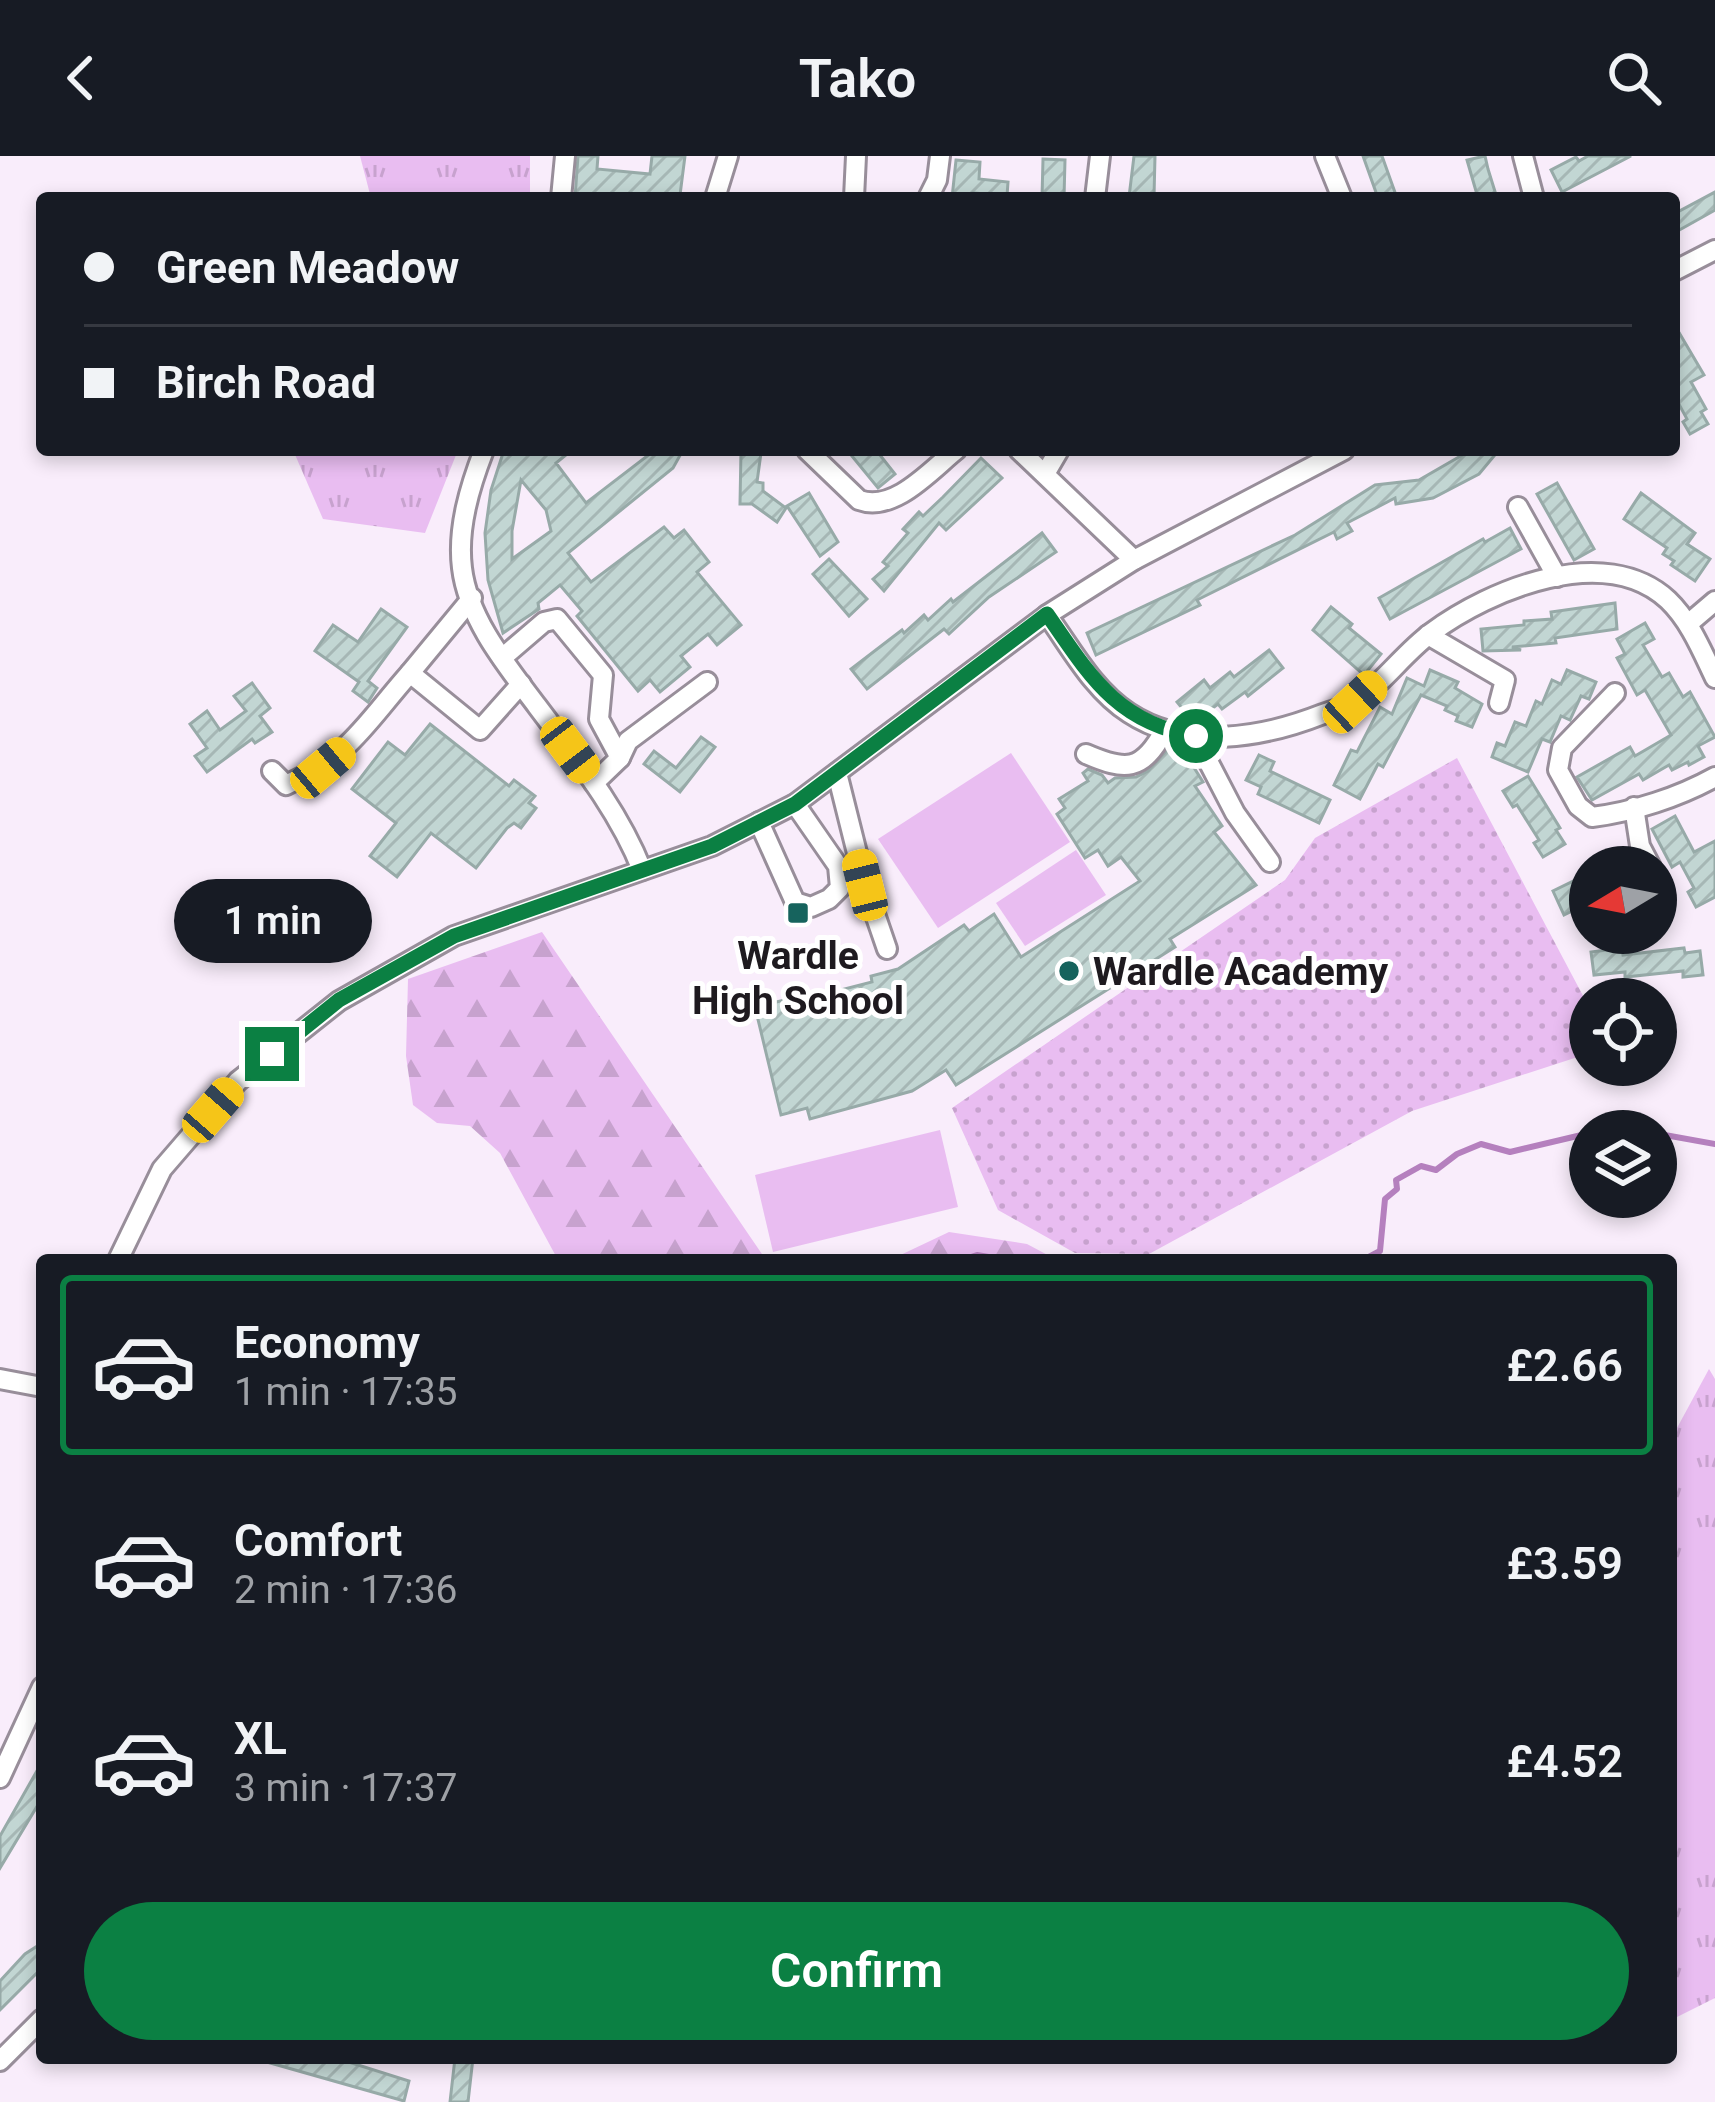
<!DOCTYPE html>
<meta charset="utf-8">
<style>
body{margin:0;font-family:Roboto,sans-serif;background:#20242c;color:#f1f3f6;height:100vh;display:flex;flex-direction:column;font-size:45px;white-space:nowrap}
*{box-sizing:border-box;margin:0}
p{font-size:39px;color:#9ea1a6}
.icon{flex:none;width:66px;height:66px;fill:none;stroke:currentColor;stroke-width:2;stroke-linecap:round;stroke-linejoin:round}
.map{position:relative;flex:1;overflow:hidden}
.details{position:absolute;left:36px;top:1098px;width:1641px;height:810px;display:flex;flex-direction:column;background:#171b24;border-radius:12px;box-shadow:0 6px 18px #0003}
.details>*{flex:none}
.hud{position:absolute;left:36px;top:36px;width:1644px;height:264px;border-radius:12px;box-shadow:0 6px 18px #0003;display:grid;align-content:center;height:264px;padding:0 48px;background:#171b24}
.needle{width:78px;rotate:260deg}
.buttons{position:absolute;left:1569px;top:690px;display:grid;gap:24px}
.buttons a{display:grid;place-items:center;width:108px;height:108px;border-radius:50%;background:#171b24;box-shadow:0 6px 18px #0003;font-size:60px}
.end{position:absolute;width:54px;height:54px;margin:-27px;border:15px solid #0b8043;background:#fff;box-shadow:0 0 0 6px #fff}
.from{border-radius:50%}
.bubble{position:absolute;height:84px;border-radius:42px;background:#171b24;box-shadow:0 6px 18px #0003;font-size:39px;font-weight:600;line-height:84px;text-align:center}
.car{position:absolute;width:36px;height:72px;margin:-36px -18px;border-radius:15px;box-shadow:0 0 9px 3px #0007;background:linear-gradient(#f5c518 24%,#345 0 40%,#f5c518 0 76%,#345 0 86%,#f5c518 0)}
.hud b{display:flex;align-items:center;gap:42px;height:114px;font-size:45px}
.hud b+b{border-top:3px solid #363941}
.hud i{width:30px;height:30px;background:#f1f3f6}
ul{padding:21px 0 0;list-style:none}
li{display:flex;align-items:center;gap:36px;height:180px;margin:0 24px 18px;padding:0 24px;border:6px solid transparent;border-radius:12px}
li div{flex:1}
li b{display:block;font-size:45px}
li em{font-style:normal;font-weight:600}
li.active{border-color:#0b8043}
li>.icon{width:108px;height:108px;stroke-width:1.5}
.action{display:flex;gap:24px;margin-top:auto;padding:24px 48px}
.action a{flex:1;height:138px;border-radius:72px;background:#0b8043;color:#fff;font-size:48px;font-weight:600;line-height:138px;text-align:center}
header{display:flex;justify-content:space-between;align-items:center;height:156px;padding:0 48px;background:#171b24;font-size:54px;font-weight:600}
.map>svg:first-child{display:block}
.grass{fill:url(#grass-tufts)}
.forest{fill:url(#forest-firs)}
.park{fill:url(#park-dots)}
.pitch{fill:#e9bdf1}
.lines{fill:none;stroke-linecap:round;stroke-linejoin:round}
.stream{stroke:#b580be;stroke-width:6}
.building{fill:url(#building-hatch);stroke:#97aaa8;stroke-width:3;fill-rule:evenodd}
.minor-casing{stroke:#988e9a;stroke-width:24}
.minor{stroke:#fff;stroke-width:18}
.route{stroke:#0b8043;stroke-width:15}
.poi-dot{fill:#16635d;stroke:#fff;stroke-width:4.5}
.labels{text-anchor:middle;stroke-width:10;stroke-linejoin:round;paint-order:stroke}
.poi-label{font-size:39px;font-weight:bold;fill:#1e1a1f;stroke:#fff}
</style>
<header><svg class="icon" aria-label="back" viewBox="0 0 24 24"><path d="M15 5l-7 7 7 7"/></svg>Tako<svg class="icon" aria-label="search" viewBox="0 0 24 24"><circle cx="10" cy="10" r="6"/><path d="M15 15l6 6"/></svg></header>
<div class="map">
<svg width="1715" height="1946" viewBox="0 0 1715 1946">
<defs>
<pattern id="grass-tufts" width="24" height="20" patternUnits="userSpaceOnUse" patternTransform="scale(3)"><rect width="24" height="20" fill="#e9bdf1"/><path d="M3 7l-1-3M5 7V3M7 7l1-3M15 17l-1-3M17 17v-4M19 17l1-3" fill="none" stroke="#c7a2ce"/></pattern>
<pattern id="forest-firs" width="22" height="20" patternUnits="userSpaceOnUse" patternTransform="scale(3)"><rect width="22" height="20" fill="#e9bdf1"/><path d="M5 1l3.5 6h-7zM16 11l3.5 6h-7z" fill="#c7a2ce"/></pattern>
<pattern id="park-dots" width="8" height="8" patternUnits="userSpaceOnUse" patternTransform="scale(3)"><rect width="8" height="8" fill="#e9bdf1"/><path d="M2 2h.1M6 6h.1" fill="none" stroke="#c7a2ce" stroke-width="1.8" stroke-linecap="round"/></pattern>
<pattern id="building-hatch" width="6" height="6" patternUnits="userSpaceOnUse" patternTransform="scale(3)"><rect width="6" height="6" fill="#c2d6d3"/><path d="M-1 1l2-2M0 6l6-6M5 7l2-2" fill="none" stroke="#a6b7b5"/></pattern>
</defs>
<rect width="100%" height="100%" fill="#f9edfb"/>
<g class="grass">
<polygon points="360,0 530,0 530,42 371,42"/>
<polygon points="293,294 458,294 425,377 323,363"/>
<polygon points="1709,1213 1715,1223 1715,1842 1671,1864 1671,1283"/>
</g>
<g class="forest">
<polygon points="542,776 766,1104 558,1104 500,997 470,970 437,967 413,949 406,900 408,823"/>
<polygon points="949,1076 1027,1088 1057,1104 857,1104 892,1103"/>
</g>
<polygon class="park" points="1457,602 1590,853 1590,897 1412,955 1149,1098 1075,1097 998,1054 952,952 1285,724 1315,682"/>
<g class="pitch">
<polygon points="1011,597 1070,686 938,772 878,683"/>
<polygon points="1076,694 1106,739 1025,790 996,747"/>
<polygon points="940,974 958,1051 773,1096 755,1019"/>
<polygon points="1671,1401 1715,1419 1715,1701 1671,1684"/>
</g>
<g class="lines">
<g class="stream">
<polyline points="1597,975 1615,970 1715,988"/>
<polyline points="962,1104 977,1099 1006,1104"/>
<polyline points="1363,1104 1380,1095 1385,1043 1397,1033 1396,1024 1421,1010 1436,1014 1457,998 1481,988 1510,996 1590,977"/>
</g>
</g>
<g class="building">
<polygon points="578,0 598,0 597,13 650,18 652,0 685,0 680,39 575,42"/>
<polygon points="1134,0 1155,0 1154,41 1129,41"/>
<polygon points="1363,0 1382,0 1397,42 1378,42"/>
<polygon points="1485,0 1488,13 1497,42 1478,42 1467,4"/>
<polygon points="1588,0 1631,0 1562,36 1551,14 1576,1 1579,5"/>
<polygon points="1043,3 1065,4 1064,42 1042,42"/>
<polygon points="956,4 980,6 979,23 1008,26 1007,40 973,37 973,42 952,42"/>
<polygon points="1715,36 1715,54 1674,77 1674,58"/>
<polygon points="1674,168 1704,219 1691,226 1706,253 1701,256 1708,268 1690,278 1683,266 1687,263 1674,239"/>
<path d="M504,294H572L556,307L586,347L655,294H683L673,312L568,397L591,426L664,371L674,382L684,374L709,406L697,416L741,469L717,489L708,478L681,500L690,511L660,536L650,524L638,535L577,460L582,455L560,429L538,447L539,453L503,477L488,424L485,377L491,334ZM521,324L546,354L551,375L512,403V375Z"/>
<polygon points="741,294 761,297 757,326 763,327 763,335 786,352 777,366 752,348 740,348"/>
<polygon points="847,294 876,294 895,318 878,332"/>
<polygon points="1471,294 1499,294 1479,318 1433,342 1396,348 1395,342 1347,367 1352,375 1337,383 1334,376 1197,444 1200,449 1096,499 1087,477 1295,379 1375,329 1419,324"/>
<polygon points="981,302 1002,322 946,374 939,367 884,435 873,423 888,410 883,406 908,377 903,373 919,356 923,360 943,341"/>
<polygon points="1557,327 1594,393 1574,404 1537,338"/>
<polygon points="809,337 838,386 820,400 787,350"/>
<polygon points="1641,337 1695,377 1687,388 1710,403 1695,425 1671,409 1674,405 1663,398 1667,392 1624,363"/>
<polygon points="1510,372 1521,393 1390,463 1379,442 1483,383 1485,386"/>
<polygon points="1042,377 1056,396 989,441 949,478 944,473 867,533 851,513 902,474 904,477 924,459 928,464 951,443 953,446"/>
<polygon points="829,403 867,443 849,460 813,418"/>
<polygon points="1615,447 1617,473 1555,482 1556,487 1512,491 1521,494 1483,495 1481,473 1524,469 1524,465 1552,463 1551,456"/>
<polygon points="1331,451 1352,468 1349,472 1381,498 1364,519 1313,474"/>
<polygon points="381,453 407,471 368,525 377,532 368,546 353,535 359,526 315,495 333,469 358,486"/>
<polygon points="1645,467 1654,483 1643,489 1662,521 1669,517 1683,541 1690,536 1715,581 1698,590 1704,601 1689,609 1688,606 1672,614 1669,609 1643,624 1639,618 1592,644 1577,621 1630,591 1635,600 1671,579 1645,534 1637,539 1617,502 1625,498 1617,483"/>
<polygon points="1269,494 1283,512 1248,540 1245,536 1222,553 1218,548 1205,558 1201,553 1190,562 1177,546 1204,524 1210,532 1230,516 1234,521"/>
<polygon points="1430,514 1458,526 1455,532 1482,548 1472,571 1456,565 1458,560 1445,554 1447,550 1421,539 1383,611 1378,608 1360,643 1334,629 1351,594 1357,596 1380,551 1392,558 1407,522 1424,530"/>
<polygon points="1567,514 1596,526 1589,543 1581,540 1570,564 1561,560 1550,586 1542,583 1528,616 1492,601 1497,587 1505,590 1515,566 1526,570 1536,545 1542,548 1552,524 1561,528"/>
<polygon points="252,527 270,552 260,560 272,576 255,587 252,583 207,616 195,600 207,592 190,568 207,555 220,574 246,555 234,540"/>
<polygon points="430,568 509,630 514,624 535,640 529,647 536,652 521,672 514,667 507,672 476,712 431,677 397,721 370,700 396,667 352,633 388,586 405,599"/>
<polygon points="701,581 715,591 680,636 644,608 654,595 676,612"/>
<polygon points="1176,590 1181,591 1203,626 1195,630 1222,670 1214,676 1256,729 1170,783 1175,791 956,929 946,914 912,935 810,963 807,952 781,959 755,851 793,842 794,846 872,826 871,820 898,813 964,769 969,775 994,758 1021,801 1140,725 1121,701 1108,710 1098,694 1085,702 1057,658 1065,652 1059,643 1088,625 1083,617 1088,613 1102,619 1108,627 1115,622 1136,621 1148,615 1170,591"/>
<polygon points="1259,599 1274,606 1270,615 1330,644 1319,667 1258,638 1261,631 1246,624"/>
<polygon points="1528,620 1560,672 1556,674 1565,688 1543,701 1534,687 1539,684 1517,649 1513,651 1503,635"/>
<polygon points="1675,660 1694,696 1715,685 1715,741 1696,751 1688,736 1694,732 1680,706 1672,711 1652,673"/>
<polygon points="1590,717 1590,746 1564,759 1553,735"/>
<polygon points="1622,792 1623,799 1684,792 1685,797 1700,795 1703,819 1683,821 1683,815 1625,821 1625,816 1594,819 1591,796"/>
<polygon points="42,1606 42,1642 0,1712 0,1680"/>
<polygon points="42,1787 42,1812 0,1854 0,1825 25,1798"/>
<polygon points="267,1902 336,1902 409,1925 404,1945 267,1906"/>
<polygon points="455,1902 473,1902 468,1946 450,1946"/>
</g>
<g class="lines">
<g class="minor-casing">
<g id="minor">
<polyline points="1325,0 1342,42"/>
<polyline points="1523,0 1534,42"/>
<polyline points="561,42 565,0"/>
<polyline points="715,42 728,0"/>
<polyline points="854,42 856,0"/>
<polyline points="928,42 937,24 940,0"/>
<polyline points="1095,42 1100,0"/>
<polyline points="1674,115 1715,94"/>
<path d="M484,294C470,330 457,372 462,412C468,463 507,510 537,550C576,602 618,653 642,714"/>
<path d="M807,294L859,344C894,357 931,314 956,294"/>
<polyline points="1019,294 1134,404"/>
<polyline points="1045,318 1059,294"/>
<polyline points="1518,351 1557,421"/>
<polyline points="472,442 410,517 480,574 521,528"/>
<path d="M1047,459C1071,492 1093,534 1129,557C1187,595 1262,582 1323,558C1334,554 1347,551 1357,545C1384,526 1405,496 1431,477C1490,433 1605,386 1668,444C1690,465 1702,495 1715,522"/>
<polyline points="1688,468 1715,445"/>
<polyline points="1428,479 1505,524 1499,547"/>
<polyline points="502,502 544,466 557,463 603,519 599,563 620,602"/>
<path d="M1615,537L1562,592L1558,614L1578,650L1592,661C1633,656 1679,641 1715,621"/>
<polyline points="1195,580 1235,657 1270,706"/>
<path d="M1086,598C1125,615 1142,616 1164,575"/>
<path d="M272,615L286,629C351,599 365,568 410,517"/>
<polyline points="837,617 865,729 887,793"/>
<polyline points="594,627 620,602 628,585 707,526"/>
<polyline points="1634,651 1640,690 1651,711"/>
<polyline points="759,666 795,746 811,751 829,743 840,732 838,710 795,648"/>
<polyline points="1656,720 1660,728 1656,733"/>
<polyline points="118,1104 162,1013 238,925 339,845 454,780 712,690 795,648 1047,459 1134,404 1344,294"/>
<polyline points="0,1223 42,1231"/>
<polyline points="0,1622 42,1531"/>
<polyline points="0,1905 42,1863"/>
</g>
</g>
<use href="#minor" class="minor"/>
</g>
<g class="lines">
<path class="route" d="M272,898L339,844L454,780L712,690L795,648L1047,458C1090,520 1117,567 1196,580"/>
</g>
<g class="poi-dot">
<rect x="786" y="745" width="24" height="24" rx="6"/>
<circle cx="1069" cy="815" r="12"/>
</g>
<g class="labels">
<g class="poi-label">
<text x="798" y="813">Wardle<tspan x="798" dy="45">High School</tspan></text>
<text x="1093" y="829" text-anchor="start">Wardle Academy</text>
</g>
</g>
</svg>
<div class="buttons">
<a><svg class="needle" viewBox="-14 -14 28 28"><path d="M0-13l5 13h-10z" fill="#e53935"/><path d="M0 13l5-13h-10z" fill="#9ea1a6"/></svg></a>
<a><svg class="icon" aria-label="locate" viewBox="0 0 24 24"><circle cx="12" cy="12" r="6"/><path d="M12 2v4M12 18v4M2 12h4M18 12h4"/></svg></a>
<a><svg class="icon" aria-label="layers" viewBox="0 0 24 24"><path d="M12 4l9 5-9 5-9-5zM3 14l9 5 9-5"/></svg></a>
</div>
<i class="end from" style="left:1196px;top:580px"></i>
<i class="end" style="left:272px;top:898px"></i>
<div class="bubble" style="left:174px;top:723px;width:198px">1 min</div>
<i class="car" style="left:1355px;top:546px;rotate:47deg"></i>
<i class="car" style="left:570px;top:594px;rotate:143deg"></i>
<i class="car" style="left:323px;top:612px;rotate:50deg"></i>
<i class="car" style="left:865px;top:729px;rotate:346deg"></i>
<i class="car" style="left:213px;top:954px;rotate:41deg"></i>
<div class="hud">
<b><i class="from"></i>Green Meadow</b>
<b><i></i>Birch Road</b>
</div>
<section class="details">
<ul>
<li class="active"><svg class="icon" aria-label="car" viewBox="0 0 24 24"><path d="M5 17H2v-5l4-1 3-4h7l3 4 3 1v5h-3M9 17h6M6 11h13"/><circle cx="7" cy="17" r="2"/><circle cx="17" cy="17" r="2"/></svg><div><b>Economy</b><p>1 min · 17:35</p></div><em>£2.66</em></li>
<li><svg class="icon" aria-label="car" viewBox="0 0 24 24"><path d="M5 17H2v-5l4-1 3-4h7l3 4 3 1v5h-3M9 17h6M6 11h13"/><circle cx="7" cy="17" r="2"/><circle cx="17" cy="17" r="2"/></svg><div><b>Comfort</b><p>2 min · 17:36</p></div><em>£3.59</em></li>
<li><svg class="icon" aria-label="car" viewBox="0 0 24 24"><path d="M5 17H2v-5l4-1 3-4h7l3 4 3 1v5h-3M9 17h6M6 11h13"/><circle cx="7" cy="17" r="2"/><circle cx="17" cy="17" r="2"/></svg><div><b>XL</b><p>3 min · 17:37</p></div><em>£4.52</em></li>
</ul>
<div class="action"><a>Confirm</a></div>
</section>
</div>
